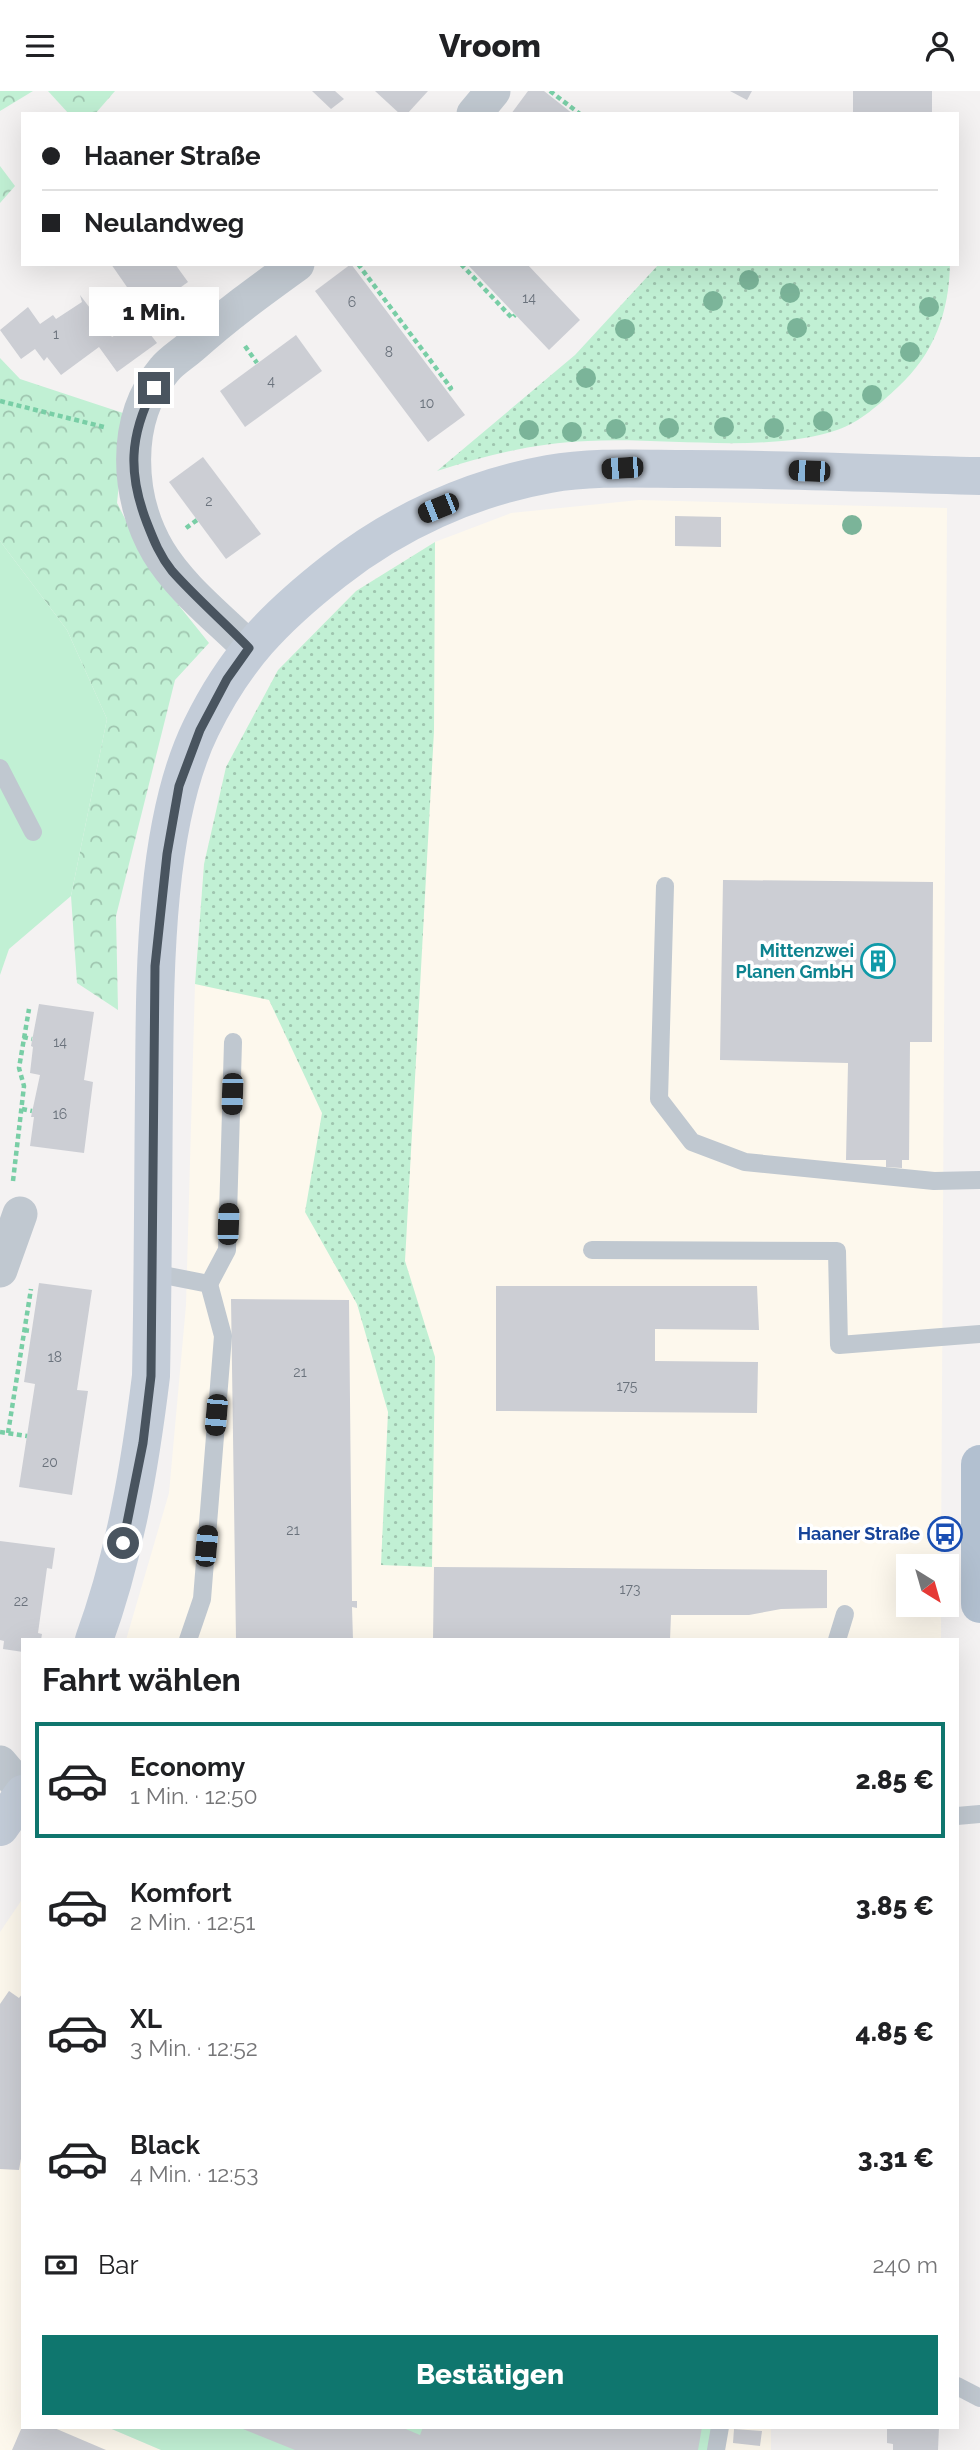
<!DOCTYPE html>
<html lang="de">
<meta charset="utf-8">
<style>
body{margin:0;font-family:Raleway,sans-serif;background:#f2f2f2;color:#202124;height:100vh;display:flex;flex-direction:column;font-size:26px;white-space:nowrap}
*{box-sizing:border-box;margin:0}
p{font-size:23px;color:#757577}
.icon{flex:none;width:38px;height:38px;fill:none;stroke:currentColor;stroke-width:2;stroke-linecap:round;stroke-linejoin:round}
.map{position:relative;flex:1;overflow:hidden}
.panel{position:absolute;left:21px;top:1547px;width:938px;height:791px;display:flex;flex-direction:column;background:#fff;border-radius:0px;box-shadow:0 7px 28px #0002}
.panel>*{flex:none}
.hud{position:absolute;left:21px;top:21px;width:938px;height:154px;border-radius:0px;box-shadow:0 7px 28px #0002;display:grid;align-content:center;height:154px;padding:0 21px;background:#fff}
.needle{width:46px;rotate:143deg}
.tools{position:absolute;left:896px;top:1463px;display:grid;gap:14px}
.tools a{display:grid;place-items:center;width:63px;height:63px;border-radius:0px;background:#fff;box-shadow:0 7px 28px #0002;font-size:35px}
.end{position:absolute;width:32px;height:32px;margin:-16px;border:9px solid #49545f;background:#fff;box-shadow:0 0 0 4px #fff}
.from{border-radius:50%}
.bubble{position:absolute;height:49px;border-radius:0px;background:#fff;box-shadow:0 7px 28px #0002;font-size:23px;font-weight:800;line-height:49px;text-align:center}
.car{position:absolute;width:21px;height:42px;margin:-21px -10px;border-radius:9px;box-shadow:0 0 5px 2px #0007;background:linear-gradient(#222 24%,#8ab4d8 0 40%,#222 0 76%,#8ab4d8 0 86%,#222 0)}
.hud b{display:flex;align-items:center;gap:24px;height:66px;font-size:26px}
.hud b+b{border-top:2px solid #e0e0e0}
.hud i{width:18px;height:18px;background:#202124}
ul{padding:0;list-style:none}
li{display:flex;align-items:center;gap:21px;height:116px;margin:0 14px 10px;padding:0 7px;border:4px solid transparent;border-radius:0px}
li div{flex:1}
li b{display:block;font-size:26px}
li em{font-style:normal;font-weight:800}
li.active{border-color:#0f766e}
li>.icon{width:63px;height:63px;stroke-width:1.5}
h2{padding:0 21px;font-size:32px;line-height:84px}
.pay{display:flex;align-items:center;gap:18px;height:77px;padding:0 21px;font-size:26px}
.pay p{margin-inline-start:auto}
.primary-button{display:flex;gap:14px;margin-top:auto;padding:14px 21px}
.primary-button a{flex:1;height:80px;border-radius:0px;background:#0f766e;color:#fff;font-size:28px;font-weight:800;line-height:80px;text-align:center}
header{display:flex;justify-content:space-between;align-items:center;height:91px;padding:0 21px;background:#fff;font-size:32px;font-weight:800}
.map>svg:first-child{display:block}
.commercial{fill:#fdf8ed}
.grass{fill:url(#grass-dots)}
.forest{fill:url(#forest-crowns)}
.garden{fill:#c1f0d4}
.building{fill:#ccced4}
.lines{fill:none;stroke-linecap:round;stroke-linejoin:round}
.path{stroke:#79cea6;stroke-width:4.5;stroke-dasharray:5 3.5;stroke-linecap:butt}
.service{stroke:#c0c8d0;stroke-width:18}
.minor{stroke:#c0c8d0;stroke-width:35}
.secondary{stroke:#c3ccd8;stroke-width:38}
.primary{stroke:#b2c0d0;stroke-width:38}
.tree{fill:#7bb499}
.route{stroke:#49545f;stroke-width:9}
.labels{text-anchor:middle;stroke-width:7;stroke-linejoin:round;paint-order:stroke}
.number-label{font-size:14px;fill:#6a727c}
.culture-label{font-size:18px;font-weight:bold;fill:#0d838f;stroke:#fff;text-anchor:end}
.transit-label{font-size:18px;font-weight:bold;fill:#164399;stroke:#fff;text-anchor:end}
</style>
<header><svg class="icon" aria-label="menu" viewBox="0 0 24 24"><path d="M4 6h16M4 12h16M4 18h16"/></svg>Vroom<svg class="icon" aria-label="person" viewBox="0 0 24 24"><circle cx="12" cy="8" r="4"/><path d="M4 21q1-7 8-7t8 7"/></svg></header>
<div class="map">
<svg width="980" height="2359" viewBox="0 0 980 2359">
<defs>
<pattern id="grass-dots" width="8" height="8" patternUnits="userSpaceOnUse" patternTransform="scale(1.75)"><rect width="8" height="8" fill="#c1f0d4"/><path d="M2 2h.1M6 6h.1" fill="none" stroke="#9fc5af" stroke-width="1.8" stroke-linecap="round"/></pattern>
<pattern id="forest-crowns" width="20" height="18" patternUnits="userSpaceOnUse" patternTransform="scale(1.75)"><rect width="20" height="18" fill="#c1f0d4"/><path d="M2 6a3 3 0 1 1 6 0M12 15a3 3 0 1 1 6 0" fill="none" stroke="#9fc5af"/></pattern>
</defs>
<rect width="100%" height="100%" fill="#f4f2f2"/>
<g class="commercial">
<polygon points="639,409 947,417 941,1475 908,1475 908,1514 941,1514 941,1549 126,1549 169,1402 186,1214 195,893 204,773 226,676 278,579 356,500 435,451 511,422"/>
<polygon points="23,1807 23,2336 107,2336 161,2359 0,2359 0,1841"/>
<polygon points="717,2336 771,2336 771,2359 712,2359"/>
</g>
<g class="grass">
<path d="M659,173H950C949,222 934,263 898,296C881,312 859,332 837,339C766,363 664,346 588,350C535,352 487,364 437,380L575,264Z"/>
<polygon points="435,451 434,640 405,1170 435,1266 432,1476 381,1474 388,1321 357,1213 305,1121 322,1022 269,909 195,893 204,773 226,676 278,579 356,500"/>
</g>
<g class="forest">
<polygon points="0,0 33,0 0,20"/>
<polygon points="48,0 115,0 95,23 69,23"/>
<polygon points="0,75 15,95 0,112"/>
<polygon points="0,267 20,288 126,323 117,412 152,481 209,552 175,589 116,825 118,919 77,892 71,805 107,628 67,539 0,450"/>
</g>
<g class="garden">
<polygon points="0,450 67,539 107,628 71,805 9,858 0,884"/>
<polygon points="107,2336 717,2336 712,2359 161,2359"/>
</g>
<g class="building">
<polygon points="312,0 335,0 344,8 331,18"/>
<polygon points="375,0 428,0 407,23 400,23"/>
<polygon points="528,0 544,0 573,23 511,23"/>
<polygon points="730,0 752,0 747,9"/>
<rect x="853" y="0" width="79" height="23"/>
<polygon points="111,173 175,173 188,191 145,222"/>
<polygon points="351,173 465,324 428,351 315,200"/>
<polygon points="467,173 527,173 580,229 549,259"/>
<polygon points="80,204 112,246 140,230 157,252 117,281 99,256 61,284 47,266 44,270 35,258 21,268 0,239 28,216 40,233 53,224 56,228 82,211"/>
<polygon points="296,244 322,280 245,336 220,300"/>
<polygon points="203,366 261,443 226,468 169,391"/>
<polygon points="675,425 721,426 721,456 675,455"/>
<polygon points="723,789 933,791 932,951 910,951 909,1069 902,1069 902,1077 886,1076 886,1069 846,1069 848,972 720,969"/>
<polygon points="39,913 94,921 84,989 93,991 84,1062 30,1055 34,1026 31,1026 40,984 30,982 33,956 31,955"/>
<polygon points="39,1192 92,1199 77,1299 88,1300 72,1404 19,1396 35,1293 24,1291"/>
<polygon points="496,1195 757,1195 759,1239 655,1238 655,1270 758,1271 757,1322 496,1320"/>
<polygon points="231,1208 349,1209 352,1510 357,1510 357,1517 352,1516 353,1549 236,1549"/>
<polygon points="0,1450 55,1457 52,1478 47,1477 38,1542 42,1543 41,1549 23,1549 23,1561 3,1558 4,1550 0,1549"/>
<polygon points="434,1476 827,1479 827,1517 781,1518 749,1524 671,1524 670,1549 433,1549"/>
<polygon points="9,1900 19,1907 23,1902 23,2056 19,2079 0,2078 0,1913"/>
<polygon points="22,2336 52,2336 106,2359 12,2359"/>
<polygon points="238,2336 401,2336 420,2344 423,2336 702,2336 698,2359 295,2359"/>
<polygon points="887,2336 939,2336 938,2359 893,2359 893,2353 887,2352"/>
<polygon points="734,2338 762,2340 760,2355 733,2352"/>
</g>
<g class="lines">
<g class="path">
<polyline points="550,0 580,23"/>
<polyline points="358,173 451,297 447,300"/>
<polyline points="461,173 512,227 515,224"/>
<polyline points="245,255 257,272"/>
<polyline points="0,310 104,336"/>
<polyline points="186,437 197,429"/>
<polyline points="23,946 32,948"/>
<polyline points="22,1018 32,1020"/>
<polyline points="13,1090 24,995 19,977 29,918"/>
<polyline points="24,1239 31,1240"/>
<polyline points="0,1341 27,1345"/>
<polyline points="8,1342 31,1198"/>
</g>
<g class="service">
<polyline points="0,677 33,741"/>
<polyline points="665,795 659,1008 692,1051 745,1071 934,1090 980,1089"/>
<polyline points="592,1159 837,1160 839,1254 980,1243"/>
<polyline points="153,1182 209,1193 223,1245 202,1508 188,1549"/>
<polyline points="209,1193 227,1159 233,951"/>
<polyline points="837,1549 845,1523"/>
<polyline points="957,1725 980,1723"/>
<polyline points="957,2295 980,2307"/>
<polyline points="716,2359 720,2336"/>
</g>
<g class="minor">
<polyline points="474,23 493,0"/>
<path d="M249,557C219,527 180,497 158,460C127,407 122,329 164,279C171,270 183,263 192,255C225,225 261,199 297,173"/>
<polyline points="0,1179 20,1123"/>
<polyline points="0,1672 23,1699"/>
</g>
<g class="secondary">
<path d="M94,1549C125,1464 140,1375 151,1285C153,1190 153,1095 154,1000C155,891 153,735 201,637C235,567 274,527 334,480C396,431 471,397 549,383C594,375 642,378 688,378C785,378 882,383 980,385"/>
<polyline points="0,1736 23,1703"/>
</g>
<polyline class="primary" points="980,1373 980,1513"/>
</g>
<g class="tree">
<circle cx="749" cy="189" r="10"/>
<circle cx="790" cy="202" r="10"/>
<circle cx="713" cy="210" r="10"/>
<circle cx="929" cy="216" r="10"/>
<circle cx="797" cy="237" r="10"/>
<circle cx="625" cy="238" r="10"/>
<circle cx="910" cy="261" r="10"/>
<circle cx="586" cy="287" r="10"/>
<circle cx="872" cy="304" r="10"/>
<circle cx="823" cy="330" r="10"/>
<circle cx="724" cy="336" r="10"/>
<circle cx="669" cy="337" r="10"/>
<circle cx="774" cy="337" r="10"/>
<circle cx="616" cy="338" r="10"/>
<circle cx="529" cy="339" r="10"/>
<circle cx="572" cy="341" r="10"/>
<circle cx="852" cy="434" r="10"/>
</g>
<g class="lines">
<path class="route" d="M123,1452L143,1352L151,1285L155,875L167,763L179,695L200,639L227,588L249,557C224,531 196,507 172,480C160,465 154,450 147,432C128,383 129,345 154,297"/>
</g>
<defs>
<g id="building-ring" transform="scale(1.75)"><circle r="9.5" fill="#fff" stroke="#0f9aa8" stroke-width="1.5"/><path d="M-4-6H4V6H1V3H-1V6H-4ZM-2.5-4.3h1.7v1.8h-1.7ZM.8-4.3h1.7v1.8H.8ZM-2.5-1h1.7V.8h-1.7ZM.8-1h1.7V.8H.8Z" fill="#0f9aa8"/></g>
<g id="bus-ring" transform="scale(1.75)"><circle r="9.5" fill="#fff" stroke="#1a4fb4" stroke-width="1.5"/><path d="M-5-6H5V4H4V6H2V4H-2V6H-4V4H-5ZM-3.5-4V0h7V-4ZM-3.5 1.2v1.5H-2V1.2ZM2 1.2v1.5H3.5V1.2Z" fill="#1a4fb4"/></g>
</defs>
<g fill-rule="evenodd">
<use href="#building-ring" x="878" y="870"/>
<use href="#bus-ring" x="945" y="1443"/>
</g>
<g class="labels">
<g class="number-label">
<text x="529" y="212">14</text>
<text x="352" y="216">6</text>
<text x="56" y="248">1</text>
<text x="389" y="266">8</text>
<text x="271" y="295">4</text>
<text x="427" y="317">10</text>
<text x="209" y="415">2</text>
<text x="60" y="956">14</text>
<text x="60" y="1028">16</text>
<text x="55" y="1271">18</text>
<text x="300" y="1286">21</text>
<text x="627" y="1300">175</text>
<text x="50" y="1376">20</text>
<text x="293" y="1444">21</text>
<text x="630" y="1503">173</text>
<text x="21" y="1515">22</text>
</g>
<g class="culture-label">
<text x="854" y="866">Mittenzwei<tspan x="854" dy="21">Planen GmbH</tspan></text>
</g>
<g class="transit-label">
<text x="920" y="1449">Haaner Straße</text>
</g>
</g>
</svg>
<div class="tools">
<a><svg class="needle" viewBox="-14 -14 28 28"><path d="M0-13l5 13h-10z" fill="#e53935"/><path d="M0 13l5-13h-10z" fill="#757577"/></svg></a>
</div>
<i class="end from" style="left:123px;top:1452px"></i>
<i class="end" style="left:154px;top:297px"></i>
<div class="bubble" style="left:89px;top:196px;width:130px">1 Min.</div>
<i class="car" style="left:622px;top:377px;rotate:266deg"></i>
<i class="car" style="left:809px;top:380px;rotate:272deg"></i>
<i class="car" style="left:438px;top:417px;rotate:248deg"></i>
<i class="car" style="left:232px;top:1003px;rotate:182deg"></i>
<i class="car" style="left:228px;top:1133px;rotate:2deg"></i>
<i class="car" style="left:216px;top:1324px;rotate:185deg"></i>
<i class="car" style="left:206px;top:1455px;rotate:5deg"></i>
<div class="hud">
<b><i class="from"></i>Haaner Straße</b>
<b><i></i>Neulandweg</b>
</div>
<section class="panel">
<h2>Fahrt wählen</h2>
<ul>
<li class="active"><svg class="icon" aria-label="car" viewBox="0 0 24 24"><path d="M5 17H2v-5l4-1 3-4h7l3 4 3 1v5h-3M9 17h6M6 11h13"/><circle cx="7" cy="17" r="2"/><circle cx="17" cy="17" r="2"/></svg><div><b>Economy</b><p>1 Min. · 12:50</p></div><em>2.85 €</em></li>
<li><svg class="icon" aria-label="car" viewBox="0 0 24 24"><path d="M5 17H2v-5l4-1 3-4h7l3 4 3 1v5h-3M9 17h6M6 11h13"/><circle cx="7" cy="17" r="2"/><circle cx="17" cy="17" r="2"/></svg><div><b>Komfort</b><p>2 Min. · 12:51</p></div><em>3.85 €</em></li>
<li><svg class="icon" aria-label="car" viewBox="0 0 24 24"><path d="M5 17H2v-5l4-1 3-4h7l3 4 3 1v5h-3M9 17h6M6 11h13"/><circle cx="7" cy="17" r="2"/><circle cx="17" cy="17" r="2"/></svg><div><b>XL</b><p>3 Min. · 12:52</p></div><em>4.85 €</em></li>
<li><svg class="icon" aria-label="car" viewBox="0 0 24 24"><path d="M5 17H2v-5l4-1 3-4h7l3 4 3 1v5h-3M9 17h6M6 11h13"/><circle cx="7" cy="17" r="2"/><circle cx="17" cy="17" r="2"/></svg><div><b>Black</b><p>4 Min. · 12:53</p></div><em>3.31 €</em></li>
</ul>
<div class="pay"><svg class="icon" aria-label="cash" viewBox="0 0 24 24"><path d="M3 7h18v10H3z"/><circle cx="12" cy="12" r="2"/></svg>Bar<p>240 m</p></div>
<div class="primary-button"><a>Bestätigen</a></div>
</section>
</div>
